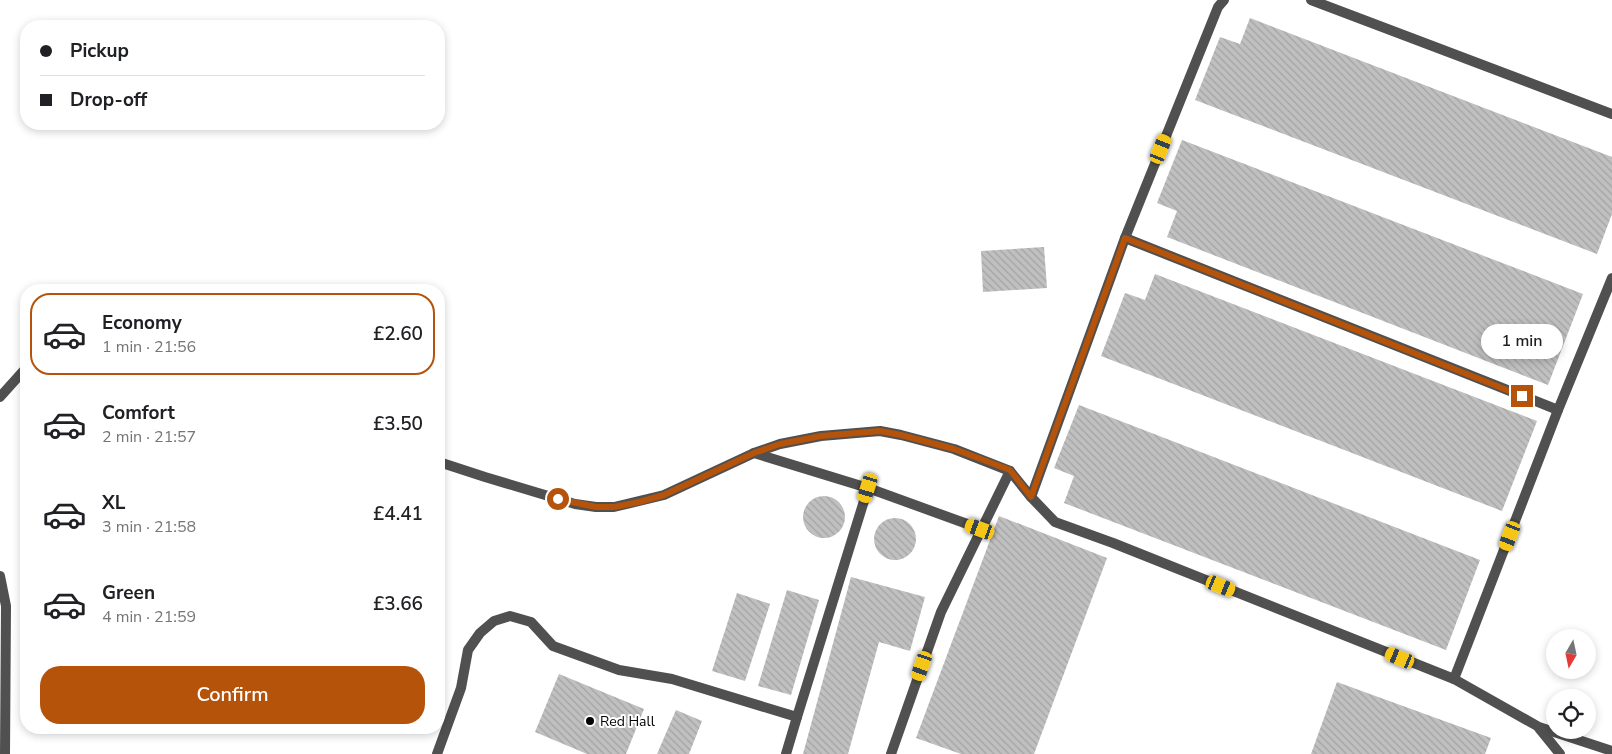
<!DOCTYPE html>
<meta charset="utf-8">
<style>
body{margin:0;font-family:"Nunito Sans",sans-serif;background:#f6f6f6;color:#202124;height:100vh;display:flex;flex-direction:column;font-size:19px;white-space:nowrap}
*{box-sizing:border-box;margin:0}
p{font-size:16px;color:#757577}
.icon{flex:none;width:28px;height:28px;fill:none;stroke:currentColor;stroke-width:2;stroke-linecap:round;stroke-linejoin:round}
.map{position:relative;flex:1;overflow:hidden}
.sheet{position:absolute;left:20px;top:284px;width:425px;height:450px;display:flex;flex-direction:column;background:#fff;border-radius:20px;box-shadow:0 2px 8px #0003}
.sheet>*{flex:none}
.banner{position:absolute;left:20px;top:20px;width:425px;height:110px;border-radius:20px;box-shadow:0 2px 8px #0003;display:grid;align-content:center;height:110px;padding:0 20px;background:#fff}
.needle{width:32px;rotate:189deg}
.buttons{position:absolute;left:1546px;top:629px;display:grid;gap:10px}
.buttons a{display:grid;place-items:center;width:50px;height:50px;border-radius:50%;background:#fff;box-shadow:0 2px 8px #0003;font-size:25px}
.end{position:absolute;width:22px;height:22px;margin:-11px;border:6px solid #b45309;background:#fff;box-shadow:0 0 0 2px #fff}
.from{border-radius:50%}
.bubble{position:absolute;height:35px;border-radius:18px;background:#fff;box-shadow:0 2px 8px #0003;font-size:16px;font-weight:600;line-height:35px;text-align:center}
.car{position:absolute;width:15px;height:30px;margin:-15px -8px;border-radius:6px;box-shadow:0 0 4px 1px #0007;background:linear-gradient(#f5c518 24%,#345 0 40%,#f5c518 0 76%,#345 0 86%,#f5c518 0)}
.banner b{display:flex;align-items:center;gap:18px;height:48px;font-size:19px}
.banner b+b{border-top:1px solid #e0e0e0}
.banner i{width:12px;height:12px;background:#202124}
ul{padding:9px 0 0;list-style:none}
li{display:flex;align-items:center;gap:15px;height:82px;margin:0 10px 8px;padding:0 10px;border:2px solid transparent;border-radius:20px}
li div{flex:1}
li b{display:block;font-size:19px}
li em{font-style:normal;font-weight:600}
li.current{border-color:#b45309}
li>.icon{width:45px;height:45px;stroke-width:1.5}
.action{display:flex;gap:10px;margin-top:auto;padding:10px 20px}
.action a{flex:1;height:58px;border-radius:20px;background:#b45309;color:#fff;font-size:20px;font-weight:600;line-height:58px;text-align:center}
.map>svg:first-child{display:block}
.building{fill:url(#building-back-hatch)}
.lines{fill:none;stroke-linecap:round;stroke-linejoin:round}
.service{stroke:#505050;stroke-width:10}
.route{stroke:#b45309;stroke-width:6}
.poi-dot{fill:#000;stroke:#fff;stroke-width:2}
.labels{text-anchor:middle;stroke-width:4;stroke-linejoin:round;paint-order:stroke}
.poi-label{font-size:14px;fill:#000;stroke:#fff;text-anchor:start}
</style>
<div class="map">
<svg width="1612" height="754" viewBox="0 0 1612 754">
<defs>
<pattern id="building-back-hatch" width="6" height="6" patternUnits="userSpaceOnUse" patternTransform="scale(1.25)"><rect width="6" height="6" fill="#c0c0c0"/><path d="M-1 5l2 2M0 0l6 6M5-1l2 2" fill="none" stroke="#a3a3a3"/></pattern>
</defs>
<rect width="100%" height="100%" fill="#fff"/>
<g class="building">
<polygon points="1250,18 1612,157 1612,214 1597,254 1195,100 1220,37 1240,44"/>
<polygon points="1182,140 1583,294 1548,385 1167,237 1177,211 1157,203"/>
<polygon points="1044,247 1047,288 983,292 981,251"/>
<polygon points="1155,274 1537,421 1502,511 1101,356 1125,293 1145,300"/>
<polygon points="1079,405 1480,560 1446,650 1064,503 1074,476 1054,468"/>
<circle cx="824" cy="517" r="21"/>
<polygon points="999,516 1107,558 1034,754 961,754 916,738"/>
<circle cx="895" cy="539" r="21"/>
<polygon points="851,577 925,597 910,651 879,642 848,754 803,754"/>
<polygon points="787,590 819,600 791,695 758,686"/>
<polygon points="737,593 770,604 745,681 712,671"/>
<polygon points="559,674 644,709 626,754 587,754 535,732"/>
<polygon points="1337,682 1491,738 1485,754 1311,754"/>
<polygon points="676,710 702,721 689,754 657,754"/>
</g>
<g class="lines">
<g class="service">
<polyline points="1311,0 1612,114"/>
<polyline points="1125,238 1558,410"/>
<polyline points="0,397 26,368"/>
<polyline points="754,453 868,488 797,717"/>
<polyline points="439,462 485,477 575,504 596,507 614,507 664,495 754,453 780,444 821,436 880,431 901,435 954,449 1010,471 1031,497 1055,522 1113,543 1454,679 1539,727 1612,751"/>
<polyline points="868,488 981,529"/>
<polyline points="1031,497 1125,238 1218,7 1224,0"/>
<polyline points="0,576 6,606 5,754"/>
<polyline points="1454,679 1558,410 1612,278"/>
<polyline points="1539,728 1560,754"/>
<polyline points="437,754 461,688 468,650 480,633 494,621 510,616 531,622 553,646 619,670 672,679 797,717 786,754"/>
<polyline points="891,754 941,612 1010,471"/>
</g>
</g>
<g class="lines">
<polyline class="route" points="558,499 596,507 614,507 639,502 664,495 754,453 780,444 821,436 880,431 901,435 954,449 1010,470 1031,497 1125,238 1522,396"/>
</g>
<circle class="poi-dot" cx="590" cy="721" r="5"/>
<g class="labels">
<g class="poi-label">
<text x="600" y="726">Red Hall</text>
</g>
</g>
</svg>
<div class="buttons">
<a><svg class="needle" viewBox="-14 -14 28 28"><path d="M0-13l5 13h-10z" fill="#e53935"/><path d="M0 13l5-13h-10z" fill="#757577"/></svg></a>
<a><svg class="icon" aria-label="locate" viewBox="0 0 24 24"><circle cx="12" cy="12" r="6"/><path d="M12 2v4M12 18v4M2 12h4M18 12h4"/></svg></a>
</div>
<i class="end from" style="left:558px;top:499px"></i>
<i class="end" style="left:1522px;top:396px"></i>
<div class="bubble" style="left:1481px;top:324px;width:82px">1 min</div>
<i class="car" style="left:1161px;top:149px;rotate:22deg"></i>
<i class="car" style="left:868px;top:488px;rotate:197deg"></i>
<i class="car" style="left:980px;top:529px;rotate:290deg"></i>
<i class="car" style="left:1510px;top:536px;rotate:201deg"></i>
<i class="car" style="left:1221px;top:586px;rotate:112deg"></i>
<i class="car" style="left:1400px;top:658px;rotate:292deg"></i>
<i class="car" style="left:922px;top:666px;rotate:199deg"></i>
<div class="banner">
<b><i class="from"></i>Pickup</b>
<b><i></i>Drop-off</b>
</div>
<section class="sheet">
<ul>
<li class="current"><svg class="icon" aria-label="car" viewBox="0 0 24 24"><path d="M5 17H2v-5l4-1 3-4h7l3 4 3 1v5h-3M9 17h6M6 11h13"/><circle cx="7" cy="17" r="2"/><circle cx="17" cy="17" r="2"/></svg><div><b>Economy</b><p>1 min · 21:56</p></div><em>£2.60</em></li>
<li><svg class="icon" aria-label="car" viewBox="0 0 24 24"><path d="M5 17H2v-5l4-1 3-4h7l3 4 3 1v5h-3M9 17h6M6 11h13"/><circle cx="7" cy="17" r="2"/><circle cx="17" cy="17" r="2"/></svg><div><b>Comfort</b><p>2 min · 21:57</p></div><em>£3.50</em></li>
<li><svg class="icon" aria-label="car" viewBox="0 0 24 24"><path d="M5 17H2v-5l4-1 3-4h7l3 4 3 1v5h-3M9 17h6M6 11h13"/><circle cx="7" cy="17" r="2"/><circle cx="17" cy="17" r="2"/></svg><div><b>XL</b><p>3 min · 21:58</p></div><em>£4.41</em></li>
<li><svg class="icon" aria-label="car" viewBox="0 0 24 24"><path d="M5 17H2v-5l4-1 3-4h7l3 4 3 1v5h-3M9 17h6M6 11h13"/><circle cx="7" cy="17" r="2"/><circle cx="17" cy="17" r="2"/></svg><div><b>Green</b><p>4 min · 21:59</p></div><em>£3.66</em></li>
</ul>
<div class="action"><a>Confirm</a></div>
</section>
</div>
